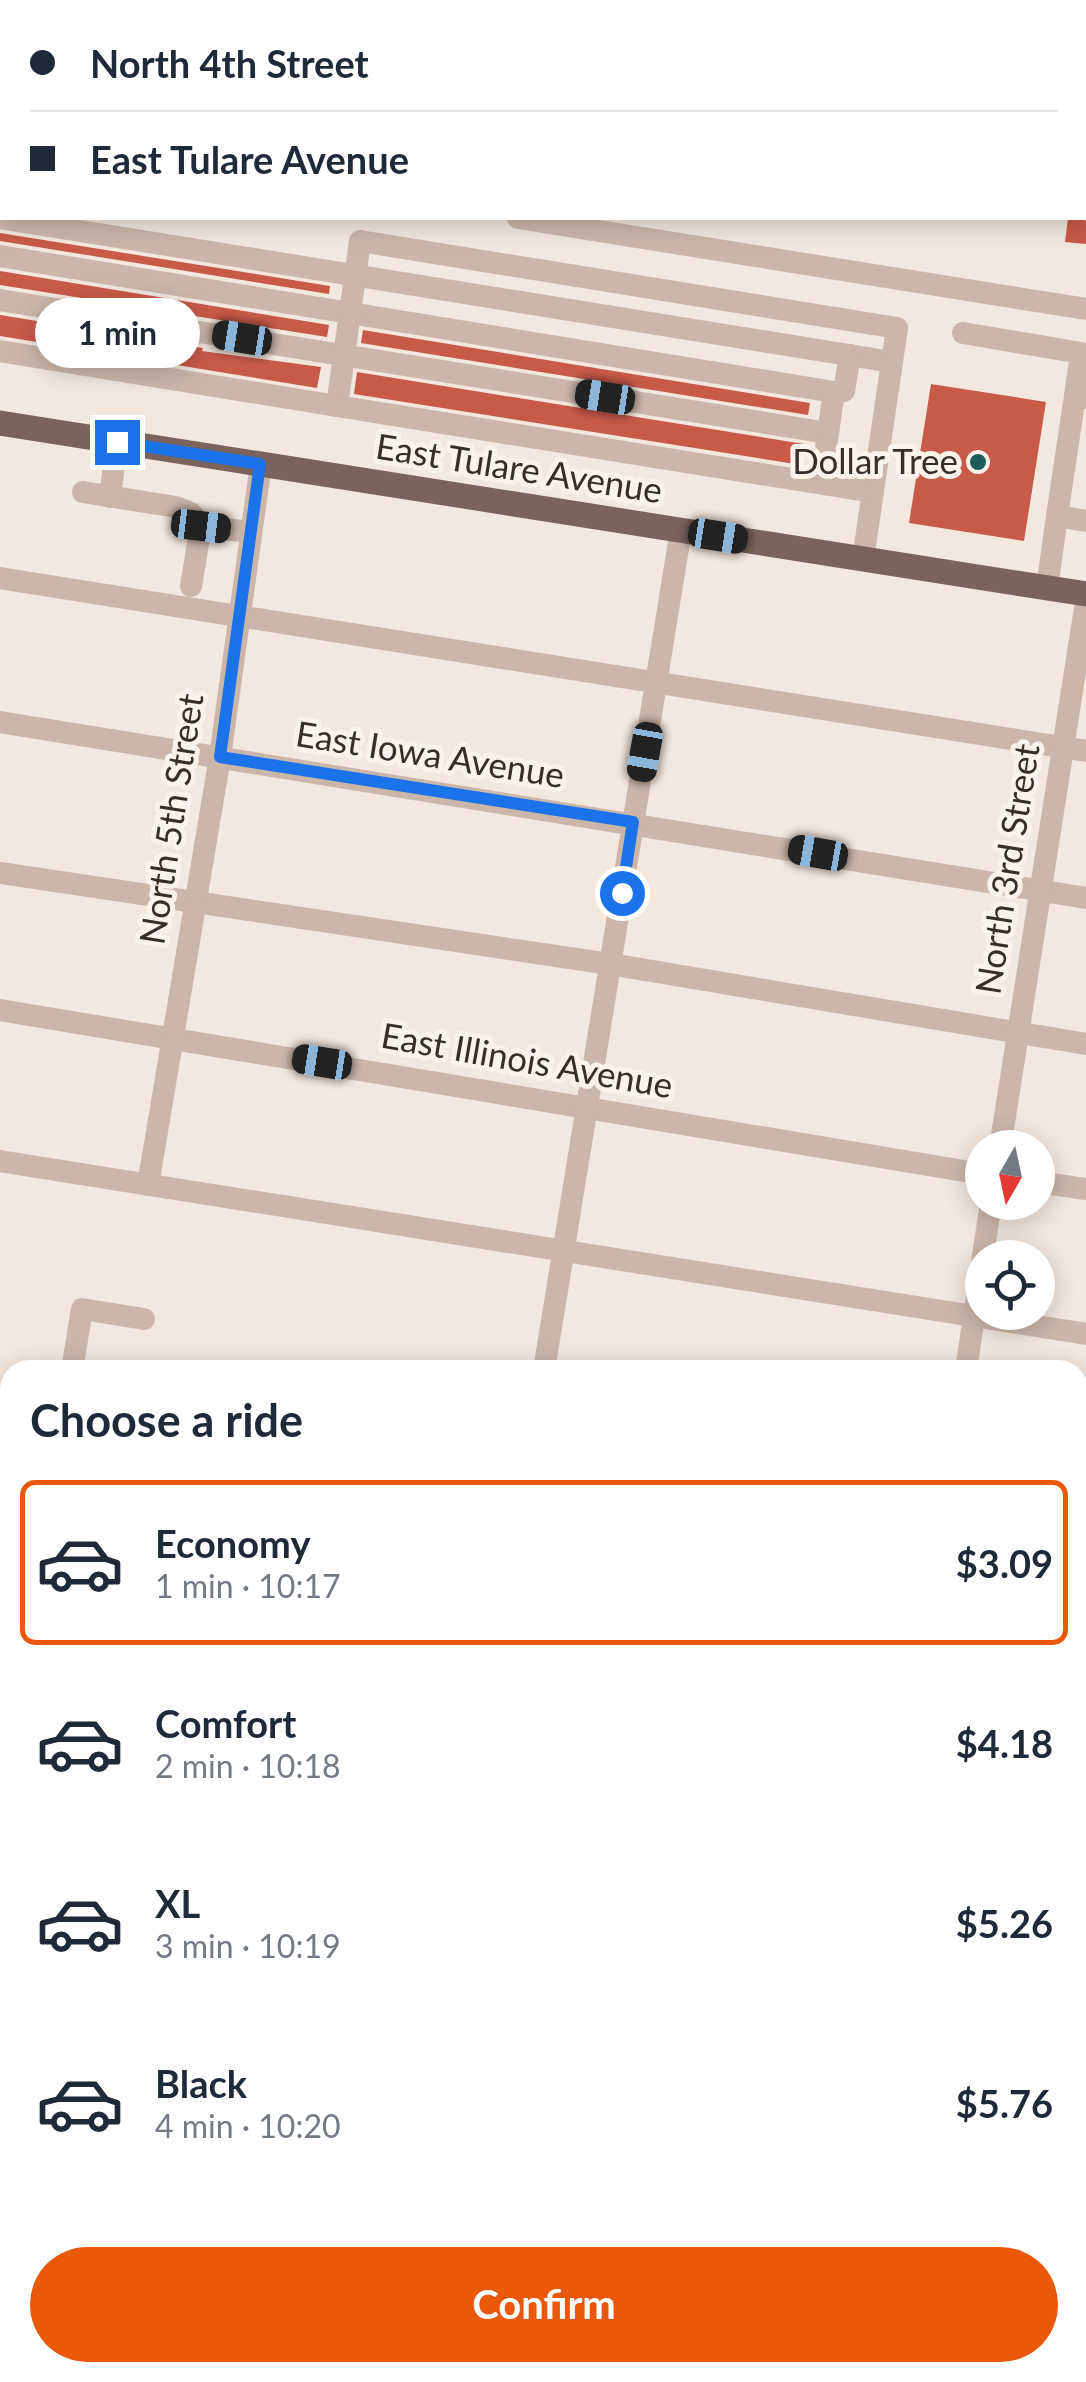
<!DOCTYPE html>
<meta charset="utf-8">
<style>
body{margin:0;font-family:Lato,sans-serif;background:#f2f2f3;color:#1f2937;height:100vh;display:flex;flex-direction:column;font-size:38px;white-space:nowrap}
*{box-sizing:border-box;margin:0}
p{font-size:32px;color:#747a83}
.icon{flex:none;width:55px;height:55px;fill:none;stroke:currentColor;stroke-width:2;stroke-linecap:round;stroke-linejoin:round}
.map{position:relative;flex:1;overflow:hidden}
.sheet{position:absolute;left:0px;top:1360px;width:1088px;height:1022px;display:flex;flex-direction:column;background:#fff;border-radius:30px 30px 0 0;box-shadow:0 5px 25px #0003}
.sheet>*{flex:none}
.hud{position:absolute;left:0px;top:0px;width:1088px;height:220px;box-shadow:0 5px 25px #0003;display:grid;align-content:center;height:220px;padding:0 30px;background:#fff}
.needle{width:65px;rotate:189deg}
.tools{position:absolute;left:965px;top:1130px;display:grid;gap:20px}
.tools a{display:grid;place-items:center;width:90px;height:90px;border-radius:50%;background:#fff;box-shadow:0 5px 25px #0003;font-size:50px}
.end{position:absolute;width:45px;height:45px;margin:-22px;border:12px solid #1a73e8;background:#fff;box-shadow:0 0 0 5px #fff}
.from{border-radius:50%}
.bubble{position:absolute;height:70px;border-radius:35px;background:#fff;box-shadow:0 5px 25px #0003;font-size:32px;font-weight:700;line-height:70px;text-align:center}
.car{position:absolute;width:30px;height:60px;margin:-30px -15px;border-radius:12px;box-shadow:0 0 8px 2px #0007;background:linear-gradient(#222 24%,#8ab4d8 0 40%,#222 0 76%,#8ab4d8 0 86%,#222 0)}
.hud b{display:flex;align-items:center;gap:35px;height:95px;font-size:38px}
.hud b+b{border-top:2px solid #e0e1e3}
.hud i{width:25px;height:25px;background:#1f2937}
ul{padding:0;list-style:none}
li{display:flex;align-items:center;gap:30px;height:165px;margin:0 20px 15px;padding:0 10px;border:5px solid transparent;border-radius:15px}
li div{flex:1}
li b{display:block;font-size:38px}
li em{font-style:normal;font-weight:700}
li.active{border-color:#ea580c}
li>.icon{width:90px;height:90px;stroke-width:1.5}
h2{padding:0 30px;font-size:45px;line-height:120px}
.primary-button{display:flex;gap:20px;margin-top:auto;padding:20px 30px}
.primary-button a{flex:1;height:115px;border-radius:60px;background:#ea580c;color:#fff;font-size:40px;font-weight:700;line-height:115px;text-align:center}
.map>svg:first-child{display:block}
.building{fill:#c85a48}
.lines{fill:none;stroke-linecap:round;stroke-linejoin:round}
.minor{stroke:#ccb6aa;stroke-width:22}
.major{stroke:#7b625a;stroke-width:25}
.route{stroke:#1a73e8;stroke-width:12}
.poi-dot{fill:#1e5c5a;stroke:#faf2eb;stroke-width:4}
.labels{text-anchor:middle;stroke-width:10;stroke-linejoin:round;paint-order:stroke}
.poi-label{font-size:35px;fill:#392d29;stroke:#faf2eb;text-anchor:end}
.street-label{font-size:35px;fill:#392d29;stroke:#faf2eb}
</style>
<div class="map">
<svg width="1086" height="2382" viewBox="0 0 1086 2382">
<rect width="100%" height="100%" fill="#f3e7de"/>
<g class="building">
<polygon points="1068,218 1084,218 1086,221 1086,244 1065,242"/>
<polygon points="0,233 330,286 329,294 0,241"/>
<polygon points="0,271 329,325 327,337 0,285"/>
<polygon points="0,315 203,348 202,351 321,367 317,388 0,336"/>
<polygon points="363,330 810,403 808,415 361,343"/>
<polygon points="357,372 804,444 801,465 354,394"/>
<polygon points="931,384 1046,402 1024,541 909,523"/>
</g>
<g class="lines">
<g class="minor">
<polyline points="62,0 79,2"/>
<polyline points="331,2 331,0"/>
<polyline points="755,2 756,0"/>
<polyline points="1085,162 1086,162"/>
<polyline points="0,167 2,167"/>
<polyline points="0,218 892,362"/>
<polyline points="518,218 1086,309"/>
<polyline points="0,256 834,392 844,391 850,355"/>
<polyline points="0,300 828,433 834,392"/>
<polyline points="963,333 1081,353 1075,396"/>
<polyline points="0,351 337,406 360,241 897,328 863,559"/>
<polyline points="1086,398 1075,396 1057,516 1086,521"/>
<polyline points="337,406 873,492"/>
<polyline points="821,483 828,433"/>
<polyline points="83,492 176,507 191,513 201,526"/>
<polyline points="110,497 117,441"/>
<polyline points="0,578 1086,751"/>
<polyline points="191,586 201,526 250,532"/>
<polyline points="1047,588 1057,516"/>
<polyline points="0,722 1086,898"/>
<polyline points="0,873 610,964 1086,1044"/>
<polyline points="0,1010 982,1174"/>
<polyline points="1000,1148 1086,602"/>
<polyline points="0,1161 1086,1334"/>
<polyline points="1038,1182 1086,1189"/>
<polyline points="148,1185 220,757 261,464"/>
<polyline points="72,1370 82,1309 144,1319"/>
<polyline points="544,1370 681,530"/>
<polyline points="966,1370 991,1202"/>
<polyline points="1078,1476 1086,1477"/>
<polyline points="0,1597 10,1599"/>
<polyline points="1078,1626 1086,1627"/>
<polyline points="0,1749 10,1751"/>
<polyline points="1078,1769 1086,1771"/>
<polyline points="0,1889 10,1890"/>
<polyline points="1078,1915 1086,1916"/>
<polyline points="1078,2061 1086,2062"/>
<polyline points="0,2082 10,2020"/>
<polyline points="0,2183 10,2185"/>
<polyline points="1078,2209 1086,2210"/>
<polyline points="0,2330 10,2332"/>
<polyline points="1078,2353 1086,2355"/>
<polyline points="267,2372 326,2382"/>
<polyline points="378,2382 379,2372"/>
<polyline points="804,2382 806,2372"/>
</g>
<polyline class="major" points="0,423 1086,594"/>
</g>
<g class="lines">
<polyline class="route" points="117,442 260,464 220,757 633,822 622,893"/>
</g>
<circle class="poi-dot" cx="978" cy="462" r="10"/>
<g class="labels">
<g class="poi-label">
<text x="958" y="474">Dollar Tree</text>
</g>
<g class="street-label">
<text transform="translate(519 469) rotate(9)" y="12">East Tulare Avenue</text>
<text transform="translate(430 755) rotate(9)" y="12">East Iowa Avenue</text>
<text transform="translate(172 819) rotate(-81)" y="12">North 5th Street</text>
<text transform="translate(1008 869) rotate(-81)" y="12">North 3rd Street</text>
<text transform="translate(527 1061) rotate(10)" y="12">East Illinois Avenue</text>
</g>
</g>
</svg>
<div class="tools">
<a><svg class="needle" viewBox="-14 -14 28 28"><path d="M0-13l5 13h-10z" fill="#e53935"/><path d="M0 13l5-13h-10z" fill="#747a83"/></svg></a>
<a><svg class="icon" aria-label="locate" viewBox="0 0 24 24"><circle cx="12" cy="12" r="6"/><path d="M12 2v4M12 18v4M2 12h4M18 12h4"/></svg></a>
</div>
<i class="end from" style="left:622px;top:893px"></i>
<i class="end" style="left:117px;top:442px"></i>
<div class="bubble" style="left:35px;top:298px;width:165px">1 min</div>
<i class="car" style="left:242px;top:338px;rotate:279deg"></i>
<i class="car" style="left:605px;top:397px;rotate:279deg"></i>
<i class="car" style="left:201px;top:526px;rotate:97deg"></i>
<i class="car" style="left:718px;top:536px;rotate:99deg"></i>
<i class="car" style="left:645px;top:752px;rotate:190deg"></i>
<i class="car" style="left:818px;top:853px;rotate:280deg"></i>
<i class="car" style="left:322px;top:1062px;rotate:279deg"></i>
<div class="hud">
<b><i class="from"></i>North 4th Street</b>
<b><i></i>East Tulare Avenue</b>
</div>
<section class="sheet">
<h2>Choose a ride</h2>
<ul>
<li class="active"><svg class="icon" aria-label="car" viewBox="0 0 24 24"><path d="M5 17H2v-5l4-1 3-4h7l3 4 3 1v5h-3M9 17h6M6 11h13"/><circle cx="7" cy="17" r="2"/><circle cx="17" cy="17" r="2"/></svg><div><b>Economy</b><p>1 min · 10:17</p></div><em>$3.09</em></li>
<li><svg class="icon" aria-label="car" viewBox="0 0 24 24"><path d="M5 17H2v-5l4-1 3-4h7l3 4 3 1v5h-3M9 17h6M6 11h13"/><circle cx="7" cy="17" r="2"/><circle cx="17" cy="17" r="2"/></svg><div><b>Comfort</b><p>2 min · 10:18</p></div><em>$4.18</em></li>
<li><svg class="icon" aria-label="car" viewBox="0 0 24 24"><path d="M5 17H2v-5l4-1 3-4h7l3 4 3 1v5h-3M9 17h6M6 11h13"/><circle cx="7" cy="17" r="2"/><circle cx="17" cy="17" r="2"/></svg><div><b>XL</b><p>3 min · 10:19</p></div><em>$5.26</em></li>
<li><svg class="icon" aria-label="car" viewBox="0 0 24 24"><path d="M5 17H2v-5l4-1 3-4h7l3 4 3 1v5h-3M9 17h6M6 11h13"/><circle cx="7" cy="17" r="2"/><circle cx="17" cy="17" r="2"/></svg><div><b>Black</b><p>4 min · 10:20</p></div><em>$5.76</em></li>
</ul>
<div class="primary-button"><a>Confirm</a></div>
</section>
</div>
